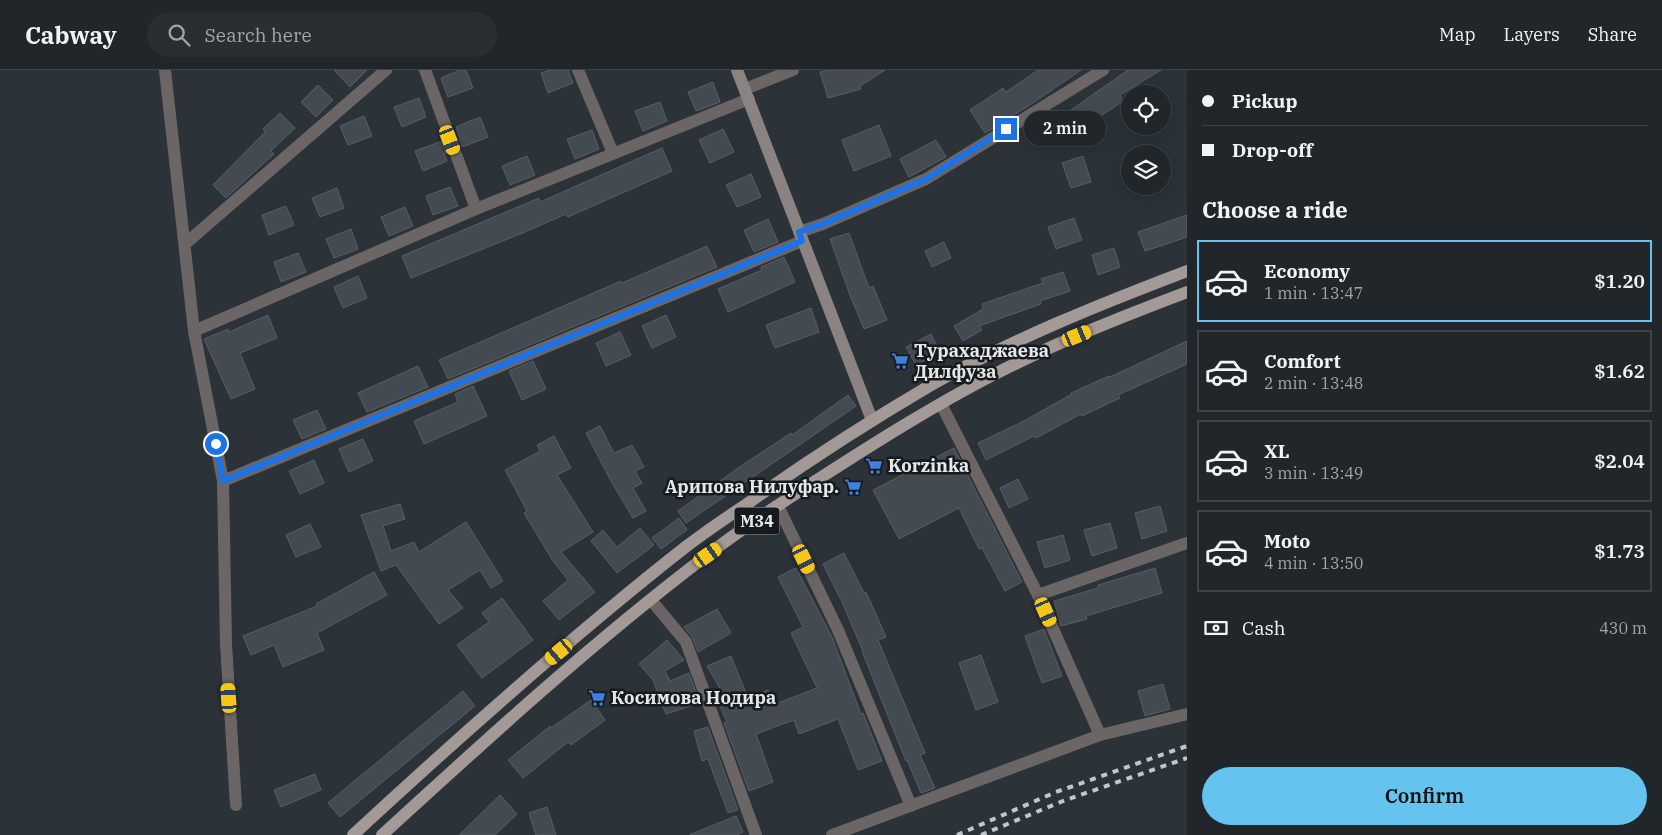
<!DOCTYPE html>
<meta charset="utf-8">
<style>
body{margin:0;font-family:"IBM Plex Serif",serif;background:#282e32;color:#f1f3f6;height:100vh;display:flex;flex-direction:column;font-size:19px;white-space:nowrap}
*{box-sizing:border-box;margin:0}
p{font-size:16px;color:#a2a5a8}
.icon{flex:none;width:28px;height:28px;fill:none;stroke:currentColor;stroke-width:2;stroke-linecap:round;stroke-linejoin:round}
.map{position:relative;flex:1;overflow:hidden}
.side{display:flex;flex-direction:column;background:#20262a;width:475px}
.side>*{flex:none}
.top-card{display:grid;align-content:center;height:110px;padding:0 15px;background:#20262a}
.controls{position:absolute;left:1121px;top:15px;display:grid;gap:10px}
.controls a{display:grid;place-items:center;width:50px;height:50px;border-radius:50%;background:#20262a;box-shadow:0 5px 20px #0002,0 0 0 1px #3d4347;font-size:25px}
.end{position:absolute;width:22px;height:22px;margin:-11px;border:6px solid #1a73e8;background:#fff;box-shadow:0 0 0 2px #fff}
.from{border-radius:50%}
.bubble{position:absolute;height:35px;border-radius:18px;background:#20262a;box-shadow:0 5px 20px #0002,0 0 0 1px #3d4347;font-size:16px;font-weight:600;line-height:35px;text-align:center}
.car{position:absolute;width:15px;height:30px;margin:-15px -8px;border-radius:6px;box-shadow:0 0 4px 1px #0007;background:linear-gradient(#f5c518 24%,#345 0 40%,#f5c518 0 76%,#345 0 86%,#f5c518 0)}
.top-card b{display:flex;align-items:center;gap:18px;height:48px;font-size:19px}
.top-card b+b{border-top:1px solid #3d4347}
.top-card i{width:12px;height:12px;background:#f1f3f6}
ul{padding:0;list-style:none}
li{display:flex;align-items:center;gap:15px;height:82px;margin:0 10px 8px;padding:0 5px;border:2px solid #3d4347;border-radius:0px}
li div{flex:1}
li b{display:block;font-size:19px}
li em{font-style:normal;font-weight:600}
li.selected{border-color:#65c4ef}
li>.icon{width:45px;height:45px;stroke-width:1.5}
h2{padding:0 15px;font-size:22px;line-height:60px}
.pay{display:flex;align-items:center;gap:12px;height:55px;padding:0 15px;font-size:19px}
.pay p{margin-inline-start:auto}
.action{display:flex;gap:10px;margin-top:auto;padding:10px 15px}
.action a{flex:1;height:58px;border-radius:30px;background:#65c4ef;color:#111;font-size:20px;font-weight:600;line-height:58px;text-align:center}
header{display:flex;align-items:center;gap:30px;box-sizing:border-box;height:70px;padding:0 25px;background:#20262a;border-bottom:1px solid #3d4347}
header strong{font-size:24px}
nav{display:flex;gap:28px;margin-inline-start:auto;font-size:18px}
.search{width:350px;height:45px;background:#282e32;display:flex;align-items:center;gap:12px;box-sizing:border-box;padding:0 18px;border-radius:28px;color:#a2a5a8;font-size:19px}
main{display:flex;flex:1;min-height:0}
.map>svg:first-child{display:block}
.building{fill:#434a51;stroke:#575f66}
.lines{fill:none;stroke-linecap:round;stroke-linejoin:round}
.street{stroke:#6b6665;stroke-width:12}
.secondary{stroke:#8a8381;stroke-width:12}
.primary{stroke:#a39996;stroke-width:12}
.rail{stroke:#c0c6ca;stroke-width:4;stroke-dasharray:6 6;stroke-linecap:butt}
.route{stroke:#1a73e8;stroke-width:6}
.labels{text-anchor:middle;stroke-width:5;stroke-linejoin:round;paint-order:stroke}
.shield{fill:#171a1c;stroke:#a6aaae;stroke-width:1}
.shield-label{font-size:16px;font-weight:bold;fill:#e3e8ec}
.poi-label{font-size:18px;font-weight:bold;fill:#e3e8ec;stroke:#171a1c;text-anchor:start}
</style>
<header>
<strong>Cabway</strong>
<div class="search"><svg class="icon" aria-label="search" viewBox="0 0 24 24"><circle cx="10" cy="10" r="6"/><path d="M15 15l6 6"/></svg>Search here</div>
<nav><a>Map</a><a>Layers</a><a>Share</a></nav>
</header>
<main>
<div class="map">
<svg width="1187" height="765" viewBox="0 0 1187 765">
<rect width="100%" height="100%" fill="#2b3238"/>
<g class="building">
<polygon points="334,0 367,0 350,17"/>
<polygon points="460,0 466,0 473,18 448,27 441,8"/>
<polygon points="550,0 568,0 573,13 548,23 541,3"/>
<polygon points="828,0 885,0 860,16 861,19 828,28 820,2"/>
<polygon points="1038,0 1081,0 1033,33 985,63 970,40 1003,18 1006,22"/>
<polygon points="1128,0 1161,0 1120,25 1123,31 1080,60 1068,42"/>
<polygon points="713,12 720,32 696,41 688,22"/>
<polygon points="318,15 333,30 316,47 301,32"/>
<polygon points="419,28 426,47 402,57 394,37"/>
<polygon points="660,32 667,51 643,61 635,41"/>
<polygon points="280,43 295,58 271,81 274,84 226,128 213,115 265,62 263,59"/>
<polygon points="364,46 372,66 348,75 340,56"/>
<polygon points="480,47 488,67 462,77 456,57"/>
<polygon points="879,55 891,86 854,101 842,70"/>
<polygon points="723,59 734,82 710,93 699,70"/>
<polygon points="592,60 599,79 575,89 567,69"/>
<polygon points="936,70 946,87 909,107 900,89"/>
<polygon points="442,71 447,83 444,84 447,91 423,101 415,81"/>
<polygon points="662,78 672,101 568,147 566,144 525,162 411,208 402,186 539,128 540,132"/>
<polygon points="527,86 535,105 510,115 502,96"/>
<polygon points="1083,86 1091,112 1071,118 1062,93"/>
<polygon points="751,104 761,127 737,137 726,115"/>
<polygon points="450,117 458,136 433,145 426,126"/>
<polygon points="337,118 344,138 320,147 312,128"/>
<polygon points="286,136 294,155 269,165 262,145"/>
<polygon points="405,137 413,156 389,166 381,147"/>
<polygon points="1187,145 1187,167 1145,181 1138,162"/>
<polygon points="1074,148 1082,170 1056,179 1048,157"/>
<polygon points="768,149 778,172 754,182 744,160"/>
<polygon points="351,159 358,179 334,188 326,169"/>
<polygon points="849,163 869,218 873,216 887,250 864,259 850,225 830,169"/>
<polygon points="944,172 951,188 932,197 925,181"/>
<polygon points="707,176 717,197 448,309 439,290 621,211 622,213"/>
<polygon points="1114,178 1120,197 1098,205 1092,185"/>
<polygon points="298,183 306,202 281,212 274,192"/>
<polygon points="784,187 795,212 728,242 718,219 762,200 761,197"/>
<polygon points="1063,202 1070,221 1040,231 1041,234 979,256 982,260 963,271 954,256 983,239 982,234 1043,213 1041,209"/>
<polygon points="358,206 367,228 343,238 334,217"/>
<polygon points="811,238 819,262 775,278 766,255"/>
<polygon points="268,245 277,268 240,283 255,319 231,329 204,269 228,259 229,262"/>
<polygon points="666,245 676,267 652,278 642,256"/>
<polygon points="620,262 631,285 606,296 596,273"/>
<polygon points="931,264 940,282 916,295 906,277"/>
<polygon points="1187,271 1187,294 1118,325 1120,328 1082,346 1081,344 1036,368 1034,366 986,390 978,373 1022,352 1072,324 1071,323 1109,306 1110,307"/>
<polygon points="533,291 546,319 522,330 509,301"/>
<polygon points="418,296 428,317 367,342 358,323"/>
<polygon points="473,316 487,346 424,374 414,351 458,332 455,324"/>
<polygon points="848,325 856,336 686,453 678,441 738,398 791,363 792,365"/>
<polygon points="317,340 326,359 302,369 293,350"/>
<polygon points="600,356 614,383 632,375 644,397 635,401 642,413 633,418 646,441 633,448 612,413 586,363"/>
<polygon points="554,366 571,398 557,405 593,462 561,482 595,522 559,550 543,531 568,510 553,491 524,443 527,441 505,400 540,381 537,375"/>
<polygon points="363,369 373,391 349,402 339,379"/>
<polygon points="954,378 1022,512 1005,521 982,478 979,479 959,438 899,469 873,420"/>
<polygon points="314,390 324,413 300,424 289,401"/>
<polygon points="1018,409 1028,429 1009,438 1000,418"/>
<polygon points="400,434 405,449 383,456 391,481 414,472 419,482 466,452 503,511 491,518 480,500 448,520 463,538 439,554 396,495 381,501 361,445"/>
<polygon points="1160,436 1167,461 1142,469 1135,443"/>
<polygon points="679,448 687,460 661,479 652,468"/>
<polygon points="1110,453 1117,478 1092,486 1084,460"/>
<polygon points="310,454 321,477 296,487 286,465"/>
<polygon points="640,458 654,475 617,503 591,471 603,460 617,477"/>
<polygon points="1063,465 1070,490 1045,498 1037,472"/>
<polygon points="844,483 864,523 866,522 886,567 878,570 925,683 920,685 935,718 921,723 907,690 906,691 862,581 863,581 842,532 823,494"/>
<polygon points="796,498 832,567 861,644 863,643 882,691 858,700 838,649 799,664 794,650 756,664 773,712 749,721 724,653 727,652 713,621 716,625 722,622 707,596 731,586 748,628 768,620 773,635 817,618 791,563 803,557 778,507"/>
<polygon points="1155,498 1162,523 1086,546 1087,549 1061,556 1054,531 1098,518 1098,515"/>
<polygon points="374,502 387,525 317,563 324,580 283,597 274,575 251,585 243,566 317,536 316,534"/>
<polygon points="502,528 533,570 482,608 457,575 489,552 482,543"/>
<polygon points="717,539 731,563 698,582 692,567 684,557"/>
<polygon points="1044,559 1062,606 1042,613 1025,566"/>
<polygon points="667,570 684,590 665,601 670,611 689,603 700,633 666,644 653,610 639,594"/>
<polygon points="981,585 998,632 976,640 959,593"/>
<polygon points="1163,614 1170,639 1145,646 1138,621"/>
<polygon points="463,621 475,636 340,747 328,733"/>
<polygon points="591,630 605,650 571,675 568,672 523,708 508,690 550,656 551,658"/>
<polygon points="708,657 738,740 728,743 708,689 702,691 694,661"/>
<polygon points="315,704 321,720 281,737 274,720"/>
<polygon points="500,725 517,744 495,765 459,765"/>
<polygon points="547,737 556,765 536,765 529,743"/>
<polygon points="736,746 743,762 736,765 689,765"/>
</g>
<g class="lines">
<g class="street">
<polyline points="165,0 194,261 223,411 226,574 236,735"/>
<polyline points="425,0 476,139"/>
<polyline points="578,0 613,83"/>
<polyline points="745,19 793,0"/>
<polyline points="799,162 823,154 926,109 1103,0"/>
<polyline points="185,174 386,0"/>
<polyline points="194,261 476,139 749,29"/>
<polyline points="941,334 1038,525 1100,665"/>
<polyline points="223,411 802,171"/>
<polyline points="778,436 838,560 911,736"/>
<polyline points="1038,525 1187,473"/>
<polyline points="651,530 686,572 756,765"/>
<polyline points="832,765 1100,665 1187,644"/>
</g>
<polyline class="secondary" points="737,0 872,350"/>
<g class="primary">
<path d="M353,765C461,665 572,566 688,475C707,461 727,447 747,434C806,392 868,352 931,315C1013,269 1100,234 1187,201"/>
<path d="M382,765C487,669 593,572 706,486C742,458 781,433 820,408C876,372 933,336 993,305C1055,273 1121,247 1187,222"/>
</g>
<g class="rail">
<polyline points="957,765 1056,722 1187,676"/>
<polyline points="981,765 1063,731 1187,688"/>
</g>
</g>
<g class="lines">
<polyline class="route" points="216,374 223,411 802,171 799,162 823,154 926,109 1006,59"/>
</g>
<defs>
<g id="supermarket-bare" transform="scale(1.35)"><path d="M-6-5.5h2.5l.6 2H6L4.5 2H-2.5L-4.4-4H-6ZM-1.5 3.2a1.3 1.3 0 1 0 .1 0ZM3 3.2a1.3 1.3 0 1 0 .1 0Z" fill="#3f7fe0" stroke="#171a1c" stroke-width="2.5" paint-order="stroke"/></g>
</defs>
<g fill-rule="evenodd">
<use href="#supermarket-bare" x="900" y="291"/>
<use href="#supermarket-bare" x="874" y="396"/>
<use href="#supermarket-bare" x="853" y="417"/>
<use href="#supermarket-bare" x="597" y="628"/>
</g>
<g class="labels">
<rect class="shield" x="734.5" y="437.5" width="45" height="27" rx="4"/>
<g class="shield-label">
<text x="757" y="457">M34</text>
</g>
<g class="poi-label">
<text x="914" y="287">Турахаджаева<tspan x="914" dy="21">Дилфуза</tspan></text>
<text x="888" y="402">Korzinka</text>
<text x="839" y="423" text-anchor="end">Арипова Нилуфар.</text>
<text x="611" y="634">Косимова Нодира</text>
</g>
</g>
</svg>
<div class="controls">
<a><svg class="icon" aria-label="locate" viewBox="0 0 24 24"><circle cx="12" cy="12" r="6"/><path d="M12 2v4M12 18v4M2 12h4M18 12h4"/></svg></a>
<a><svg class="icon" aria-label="layers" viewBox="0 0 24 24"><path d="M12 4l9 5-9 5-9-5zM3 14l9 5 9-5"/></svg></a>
</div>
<i class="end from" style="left:216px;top:374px"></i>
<i class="end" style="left:1006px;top:59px"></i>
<div class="bubble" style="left:1024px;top:41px;width:82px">2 min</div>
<i class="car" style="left:450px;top:70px;rotate:159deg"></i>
<i class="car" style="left:1077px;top:266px;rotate:68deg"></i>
<i class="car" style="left:708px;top:485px;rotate:55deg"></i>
<i class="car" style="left:804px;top:489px;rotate:154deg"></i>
<i class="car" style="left:1046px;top:542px;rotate:156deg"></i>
<i class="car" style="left:559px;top:582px;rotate:230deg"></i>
<i class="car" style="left:229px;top:628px;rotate:356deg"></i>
</div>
<section class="side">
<div class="top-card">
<b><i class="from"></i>Pickup</b>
<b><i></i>Drop-off</b>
</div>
<h2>Choose a ride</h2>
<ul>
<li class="selected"><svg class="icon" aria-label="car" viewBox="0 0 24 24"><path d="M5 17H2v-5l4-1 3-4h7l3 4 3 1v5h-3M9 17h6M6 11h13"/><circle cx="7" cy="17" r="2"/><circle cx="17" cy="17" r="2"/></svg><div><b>Economy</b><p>1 min · 13:47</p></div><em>$1.20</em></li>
<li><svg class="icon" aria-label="car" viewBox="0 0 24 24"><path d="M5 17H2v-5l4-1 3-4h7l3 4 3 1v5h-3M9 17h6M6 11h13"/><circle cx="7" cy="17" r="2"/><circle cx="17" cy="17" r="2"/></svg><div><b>Comfort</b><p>2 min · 13:48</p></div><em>$1.62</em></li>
<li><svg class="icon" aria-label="car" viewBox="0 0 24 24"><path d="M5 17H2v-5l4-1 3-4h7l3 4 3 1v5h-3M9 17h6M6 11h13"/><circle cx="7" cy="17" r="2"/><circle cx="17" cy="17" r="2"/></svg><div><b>XL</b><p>3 min · 13:49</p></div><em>$2.04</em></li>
<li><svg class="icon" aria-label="car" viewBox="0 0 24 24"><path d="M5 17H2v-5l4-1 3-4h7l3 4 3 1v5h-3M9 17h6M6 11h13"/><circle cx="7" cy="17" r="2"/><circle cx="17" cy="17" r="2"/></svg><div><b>Moto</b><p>4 min · 13:50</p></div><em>$1.73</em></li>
</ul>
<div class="pay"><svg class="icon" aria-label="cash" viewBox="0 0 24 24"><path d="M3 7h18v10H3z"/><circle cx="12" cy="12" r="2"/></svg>Cash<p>430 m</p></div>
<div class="action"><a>Confirm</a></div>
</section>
</main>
